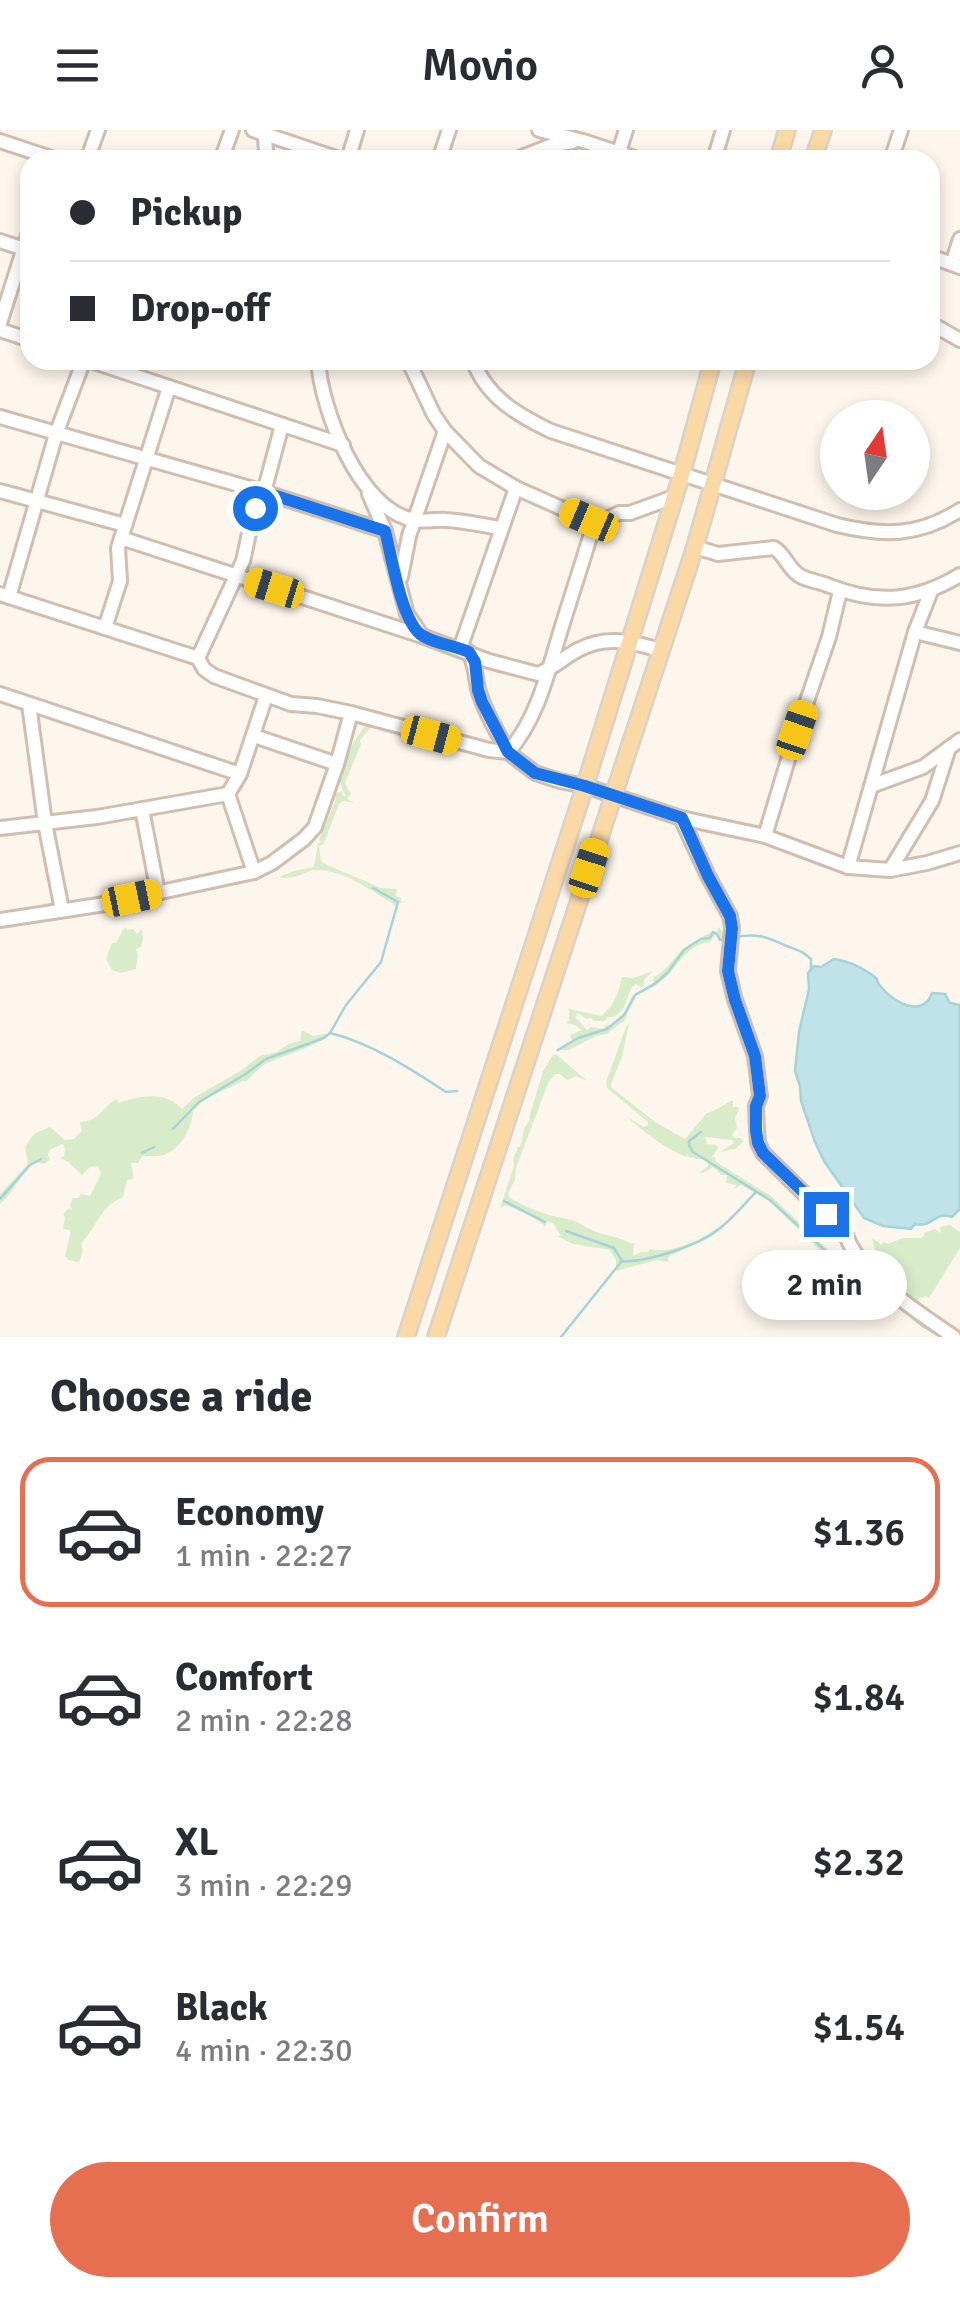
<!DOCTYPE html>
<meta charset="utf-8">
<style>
body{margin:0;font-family:Signika,sans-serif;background:#f2f2f3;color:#2b2b33;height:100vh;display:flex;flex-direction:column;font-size:38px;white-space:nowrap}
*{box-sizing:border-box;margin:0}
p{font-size:32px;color:#7c7c81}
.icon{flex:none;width:55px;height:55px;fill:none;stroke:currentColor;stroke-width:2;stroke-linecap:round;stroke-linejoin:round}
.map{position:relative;height:1207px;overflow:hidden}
.sheet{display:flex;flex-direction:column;background:#fff;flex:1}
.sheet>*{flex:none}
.banner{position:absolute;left:20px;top:20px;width:920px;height:220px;border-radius:30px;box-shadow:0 5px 15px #0003;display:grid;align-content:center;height:220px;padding:0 50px;background:#fff}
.needle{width:65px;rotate:13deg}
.controls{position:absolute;left:820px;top:270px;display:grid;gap:20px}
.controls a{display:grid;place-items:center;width:110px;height:110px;border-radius:50%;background:#fff;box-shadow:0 5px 15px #0003;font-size:50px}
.end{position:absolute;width:45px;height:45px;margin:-22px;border:12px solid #1a73e8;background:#fff;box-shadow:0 0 0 5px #fff}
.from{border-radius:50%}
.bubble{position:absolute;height:70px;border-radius:35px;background:#fff;box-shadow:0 5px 15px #0003;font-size:32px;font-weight:600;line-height:70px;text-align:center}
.car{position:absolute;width:30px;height:60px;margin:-30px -15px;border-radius:12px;box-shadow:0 0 8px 2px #0007;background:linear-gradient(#f5c518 24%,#345 0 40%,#f5c518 0 76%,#345 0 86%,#f5c518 0)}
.banner b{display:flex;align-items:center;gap:35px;height:95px;font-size:38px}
.banner b+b{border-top:2px solid #e1e1e2}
.banner i{width:25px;height:25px;background:#2b2b33}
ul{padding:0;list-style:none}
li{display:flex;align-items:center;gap:30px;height:150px;margin:0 20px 15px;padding:0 30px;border:5px solid transparent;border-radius:30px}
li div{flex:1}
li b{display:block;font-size:38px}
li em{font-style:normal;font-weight:600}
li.current{border-color:#e76f51}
li>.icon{width:90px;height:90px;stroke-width:1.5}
h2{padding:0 50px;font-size:45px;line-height:120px}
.action{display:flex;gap:20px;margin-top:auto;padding:20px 50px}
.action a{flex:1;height:115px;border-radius:60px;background:#e76f51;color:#fff;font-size:40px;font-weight:600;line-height:115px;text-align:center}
header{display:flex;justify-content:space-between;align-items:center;height:130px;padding:0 50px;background:#fff;font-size:45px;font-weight:600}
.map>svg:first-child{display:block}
.green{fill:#d8ecc9}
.water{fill:#bfe3e8;stroke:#a5d3da;stroke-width:2.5}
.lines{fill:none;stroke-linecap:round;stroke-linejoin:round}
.stream{stroke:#a5d3da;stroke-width:2.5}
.minor-casing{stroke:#d1beb0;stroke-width:18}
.major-casing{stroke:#dad1cd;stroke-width:20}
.minor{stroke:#fff;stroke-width:12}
.major{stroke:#fbd9a5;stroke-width:15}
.route{stroke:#1a73e8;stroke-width:12}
</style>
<header><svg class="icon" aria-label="menu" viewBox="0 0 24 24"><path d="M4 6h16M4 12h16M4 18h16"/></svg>Movio<svg class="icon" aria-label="person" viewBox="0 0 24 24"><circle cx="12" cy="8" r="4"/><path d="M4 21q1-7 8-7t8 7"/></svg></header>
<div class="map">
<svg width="960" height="1207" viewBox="0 0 960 1207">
<rect width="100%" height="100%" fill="#fdf6ec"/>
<g class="green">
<path d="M374,594L441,615V621H436L434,619L432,620C414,608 390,606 372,596L360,610L361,614L345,653L351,664L347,669L355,673L343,671L339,674L324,713L319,717L321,731L327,735L381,758L397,759L396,766L401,768V772L407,771L397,774L396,777L392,773C370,760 344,740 317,740C304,740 297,751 279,747L294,741L314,737L318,714L321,711L319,710L335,672L334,664L342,661L343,666H346C344,662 340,656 340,650C340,633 355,608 366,595Z"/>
<path d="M719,797L726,808L725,814L715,805L710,812C686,815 681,833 665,848C656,856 646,861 636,866C632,875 627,883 624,892H622L607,904L596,906L569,920H560V917L572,910L570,905L582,900L575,895L566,893L569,891V879L601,886C615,875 618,864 622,847L633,848L653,841L644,850V856L640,857L636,854L632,857L623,879L614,887H608L604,891H594L591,888L586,889L578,883L575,887L587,900L591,897L604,899L605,895H611L628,879L631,868L653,853L654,847C667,841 673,828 684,818C693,811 704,807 712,801L716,803Z"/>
<polygon points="124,798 127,798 127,800 133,799 137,804 142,799 143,810 141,817 136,819 138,824 136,839 121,843 112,840 106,829 112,813 116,813"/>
<path d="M629,893L622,927L611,954L612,958L655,992L685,1009L707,983L713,981L733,970V977H738L739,980L735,988L737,998L732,1005L734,1008H740L744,1011L735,1019L720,1022L734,1013L732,1010L705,1007L707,1014L716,1015L718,1018L711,1028L714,1027L716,1032L771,1066L825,1117L835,1123L850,1126L856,1136L840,1144H837L811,1163L803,1173L798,1163C812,1162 831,1146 832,1132L769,1071L741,1055L734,1059L736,1055L726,1053L727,1045H722L713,1037L703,1043L700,1042L708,1036V1032L702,1029H695L694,1027L689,1028L688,1025L686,1027C666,1019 644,1002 627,987L644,997L648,995V992L607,958L606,952L626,897Z"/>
<path d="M302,900L313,906L330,903C310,921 286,923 264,935C256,940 253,946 246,951H243L206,969L193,980C193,994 183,1016 168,1023C162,1027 150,1026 142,1026L138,1033H131L134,1049L127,1050L123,1067C99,1077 98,1096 81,1113L83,1120L79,1132L68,1130L65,1126L71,1100L63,1099L65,1088L63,1084L68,1079L72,1080L70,1075L73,1068H78L81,1064L90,1066L101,1044L98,1036L90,1037L82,1045L68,1032L60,1028L64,1026L65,1019L63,1014L51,1019L48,1024L50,1030L43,1034L36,1032C21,1042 15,1062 0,1074V1064L28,1034L25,1017L34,1004L50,997L65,1010L74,1009L82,1001L80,992C101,991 101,977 117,969L119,973C140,965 166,961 182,979L195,967L240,941L260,926L277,922L290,913L300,911Z"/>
<path d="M556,924L587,951L576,946L567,950L560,944H556L549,951L516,1038L515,1050L508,1063L510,1068C531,1080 549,1086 572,1090C579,1092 586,1098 594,1101C606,1106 622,1107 631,1114L634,1113L633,1126L641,1122H648L650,1119C676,1125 706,1106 726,1092C710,1109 688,1116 668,1127V1132L657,1130L616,1141V1130L610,1120L573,1114L557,1106H561L553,1093L546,1092V1097C537,1089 519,1080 505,1075L500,1078L514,1036L513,1029L518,1017H520L525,997L531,988H529L543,941L553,925Z"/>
<polygon points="950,1095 960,1102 960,1118 929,1168 925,1166 923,1168 920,1168 918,1172 922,1177 920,1176 888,1153 885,1140 878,1131 872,1108 880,1113 881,1116 883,1112 888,1114 903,1108 921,1108 924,1105 924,1103 935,1099 941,1103 940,1097"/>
</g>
<path class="water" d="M834,829C847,831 861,837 871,844C882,852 873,847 881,857C894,872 922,889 932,863L945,864L950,873L960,875V1079L952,1087C936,1080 933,1098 915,1094L911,1099L883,1096L864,1088L824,1031L815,1012L801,971L800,956L795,941L799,902L809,859L808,843L814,836L821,837Z"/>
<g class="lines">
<g class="stream">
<path d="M735,807C759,803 766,807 787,816C797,820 803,821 811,829V840"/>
<path d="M330,903C371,913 411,939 446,962L457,961"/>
<polyline points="558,920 578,908 607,899 624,885 635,865 656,853 668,842 684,820 701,809 710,808 713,802 717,804 720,810 727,809"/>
<polyline points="173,999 199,972 247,943 266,929 324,908 330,903 346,875 381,832 398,772 373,758"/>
<polyline points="701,1002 689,1011 689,1015 693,1022 770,1070 830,1125 858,1144 924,1197 942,1207"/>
<polyline points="142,1023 154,1017"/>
<polyline points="0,1069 30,1035 41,1029"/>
<polyline points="504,1071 545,1092"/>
<path d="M566,1101L614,1118L622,1131C644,1133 696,1116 715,1102C730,1092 743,1075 756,1062"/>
<polyline points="561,1207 621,1132"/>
</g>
<g class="minor-casing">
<g id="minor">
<polyline points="253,0 342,30"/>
<polyline points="264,0 267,30"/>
<polyline points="539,0 583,11 641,30"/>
<polyline points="0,11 57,30"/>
<polyline points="619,22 626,0"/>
<polyline points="87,30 98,0"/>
<polyline points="221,30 232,0"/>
<polyline points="348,30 357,0"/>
<polyline points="439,30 449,0"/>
<polyline points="514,30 552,15 573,12"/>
<polyline points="714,30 723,0"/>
<polyline points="891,30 901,0"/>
<polyline points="0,111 30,121"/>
<polyline points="930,126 960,137"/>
<polyline points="952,134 960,109"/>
<polyline points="0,193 30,99"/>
<polyline points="930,193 960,210"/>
<polyline points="0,200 30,210"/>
<polyline points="88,230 343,315"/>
<path d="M318,230C321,279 359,380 414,390C424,392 436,389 446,390C464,391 482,395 500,398"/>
<polyline points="408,230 434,285 445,301 479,336 516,358 597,394"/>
<path d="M473,230C486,267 518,285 551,301L837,395C883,406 918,407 960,380"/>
<polyline points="0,287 264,362 385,401"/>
<polyline points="0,361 125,395"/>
<polyline points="369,364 385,401 407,484 420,503"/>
<path d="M121,408L422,506L489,531L538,544C554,538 565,526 580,519C607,505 633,512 660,520"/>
<path d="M695,417L718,424L774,418C785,424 788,439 800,446C809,451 821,452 830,456C878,475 917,471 960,445"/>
<polyline points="401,447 409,406 445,301"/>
<polyline points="0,464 198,528 204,539 214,546 291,574 317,576 351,583 489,620 508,622 535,643 560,651 585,656 681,688 765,706 848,737 890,740 927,733 960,723"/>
<polyline points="9,467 56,304 84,230"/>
<polyline points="105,498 120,451 118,418 169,257"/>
<polyline points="915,502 960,513"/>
<polyline points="460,519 516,358"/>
<path d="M469,522C476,535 475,549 479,562C485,583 498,603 508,622C536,591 547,546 559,506C569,473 580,440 590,407L597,394L619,383H630L674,367"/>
<polyline points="198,528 243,431 251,394 264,362 282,295"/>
<polyline points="0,564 240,644"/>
<polyline points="29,574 45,693 62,780"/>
<polyline points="254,606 337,634"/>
<polyline points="871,656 923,637 960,610"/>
<polyline points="228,664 254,742"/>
<polyline points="142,679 158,763"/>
<path d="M681,688L708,746L730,786L732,797L728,841L735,870L755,926L760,966L756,976L757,1000L758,1013L763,1023L846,1105C860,1146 919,1183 954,1207"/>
<polyline points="0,698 97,687 228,664 240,644 266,566"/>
<polyline points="765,706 797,600 829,507 840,461"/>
<polyline points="848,737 915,502 931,461"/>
<polyline points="890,740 932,671 949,618"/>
<polyline points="0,790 105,774 254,742 272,733 304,709 315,697 337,634 351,583"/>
</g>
</g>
<g class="major-casing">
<g id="major">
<polyline points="778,30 787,0"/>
<polyline points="813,30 823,0"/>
<polyline points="406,1207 585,656 682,343 713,230"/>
<polyline points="436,1207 695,417 748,230"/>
</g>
</g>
<use href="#minor" class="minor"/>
<use href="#major" class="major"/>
</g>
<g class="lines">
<path class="route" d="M255,378L264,362L385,401C392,426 401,493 423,506C437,514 455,516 469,522L475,532L478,560L482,572L508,622L535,643L585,656L682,688L708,746L730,786L732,798L728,841L735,870L755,926L760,966L756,976V1000L758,1013L763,1023L826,1084"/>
</g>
</svg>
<div class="controls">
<a><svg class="needle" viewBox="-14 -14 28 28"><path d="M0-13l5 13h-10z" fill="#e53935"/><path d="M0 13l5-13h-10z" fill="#7c7c81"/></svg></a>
</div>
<i class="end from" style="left:255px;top:378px"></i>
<i class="end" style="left:826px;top:1084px"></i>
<div class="bubble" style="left:742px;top:1120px;width:165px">2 min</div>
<i class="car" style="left:589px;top:390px;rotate:293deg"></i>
<i class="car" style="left:274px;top:458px;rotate:287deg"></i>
<i class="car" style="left:797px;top:600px;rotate:19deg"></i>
<i class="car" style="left:431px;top:605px;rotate:105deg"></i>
<i class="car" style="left:589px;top:738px;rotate:18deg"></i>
<i class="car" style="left:132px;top:768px;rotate:78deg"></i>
<div class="banner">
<b><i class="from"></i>Pickup</b>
<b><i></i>Drop-off</b>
</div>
</div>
<section class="sheet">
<h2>Choose a ride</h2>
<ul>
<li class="current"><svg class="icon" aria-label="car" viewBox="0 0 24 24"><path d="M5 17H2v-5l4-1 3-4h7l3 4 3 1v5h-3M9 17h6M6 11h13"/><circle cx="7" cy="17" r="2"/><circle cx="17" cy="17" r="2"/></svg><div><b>Economy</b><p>1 min · 22:27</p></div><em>$1.36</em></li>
<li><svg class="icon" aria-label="car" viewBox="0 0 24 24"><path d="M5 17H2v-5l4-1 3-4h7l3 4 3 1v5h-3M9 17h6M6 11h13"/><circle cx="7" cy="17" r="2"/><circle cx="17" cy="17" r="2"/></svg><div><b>Comfort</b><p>2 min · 22:28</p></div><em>$1.84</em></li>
<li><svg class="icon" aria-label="car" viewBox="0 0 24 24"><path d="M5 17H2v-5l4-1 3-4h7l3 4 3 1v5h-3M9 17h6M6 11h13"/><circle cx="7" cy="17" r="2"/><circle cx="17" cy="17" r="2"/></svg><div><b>XL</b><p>3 min · 22:29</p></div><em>$2.32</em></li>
<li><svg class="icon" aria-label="car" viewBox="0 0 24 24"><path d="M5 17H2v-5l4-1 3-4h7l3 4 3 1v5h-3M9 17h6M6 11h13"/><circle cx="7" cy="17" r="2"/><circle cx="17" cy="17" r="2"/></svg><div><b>Black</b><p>4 min · 22:30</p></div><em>$1.54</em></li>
</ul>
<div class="action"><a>Confirm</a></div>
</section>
